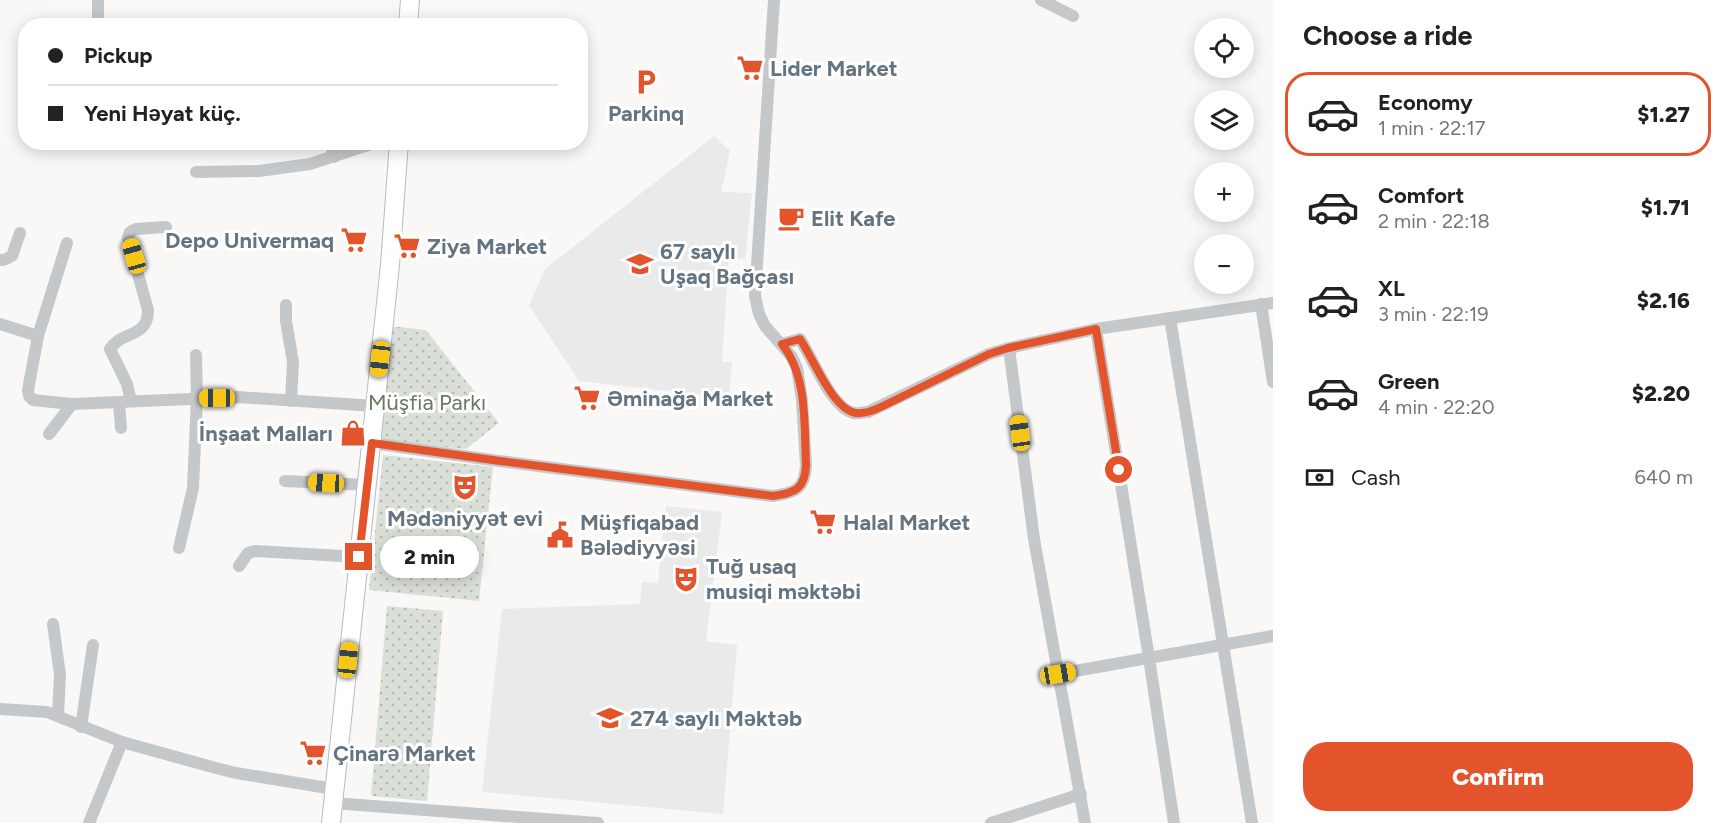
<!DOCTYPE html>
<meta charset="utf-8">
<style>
body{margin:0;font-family:Figtree,sans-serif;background:#f6f6f6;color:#222;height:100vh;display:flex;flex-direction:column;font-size:22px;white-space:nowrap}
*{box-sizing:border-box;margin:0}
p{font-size:20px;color:#767676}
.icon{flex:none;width:33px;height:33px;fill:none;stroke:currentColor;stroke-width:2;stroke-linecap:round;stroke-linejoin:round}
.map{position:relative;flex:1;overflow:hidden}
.sheet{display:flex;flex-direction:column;background:#fff;width:450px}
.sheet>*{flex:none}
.guide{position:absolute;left:18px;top:18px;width:570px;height:132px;border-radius:24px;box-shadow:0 3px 15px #0003;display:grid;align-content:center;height:132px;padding:0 30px;background:#fff}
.buttons{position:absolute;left:1194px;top:18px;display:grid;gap:12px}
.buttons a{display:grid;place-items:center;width:60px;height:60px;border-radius:50%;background:#fff;box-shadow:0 3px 15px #0003;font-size:30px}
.end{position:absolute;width:27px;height:27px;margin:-14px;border:8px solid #e3542c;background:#fff;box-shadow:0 0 0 3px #fff}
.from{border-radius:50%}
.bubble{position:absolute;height:42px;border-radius:21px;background:#fff;box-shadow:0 3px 15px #0003;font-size:20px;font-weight:800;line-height:42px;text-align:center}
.car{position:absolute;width:18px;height:36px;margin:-18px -9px;border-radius:8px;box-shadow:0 0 4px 2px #0007;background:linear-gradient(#f5c518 24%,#345 0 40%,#f5c518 0 76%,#345 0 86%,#f5c518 0)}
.guide b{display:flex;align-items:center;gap:21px;height:57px;font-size:22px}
.guide b+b{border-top:2px solid #e0e0e0}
.guide i{width:15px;height:15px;background:#222}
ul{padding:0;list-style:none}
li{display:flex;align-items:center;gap:18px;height:84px;margin:0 12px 9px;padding:0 18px;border:3px solid transparent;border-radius:24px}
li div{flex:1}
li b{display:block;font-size:22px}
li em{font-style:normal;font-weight:800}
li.selected{border-color:#e3542c}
li>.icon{width:54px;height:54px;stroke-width:1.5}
h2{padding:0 30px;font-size:27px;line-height:72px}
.pay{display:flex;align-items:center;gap:15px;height:66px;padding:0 30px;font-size:22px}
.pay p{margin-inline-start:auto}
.primary-button{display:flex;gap:12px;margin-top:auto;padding:12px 30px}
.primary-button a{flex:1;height:69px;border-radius:24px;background:#e3542c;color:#fff;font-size:24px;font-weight:800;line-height:69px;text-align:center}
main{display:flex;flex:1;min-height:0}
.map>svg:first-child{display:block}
.built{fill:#e9eae9}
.grass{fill:url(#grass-dots)}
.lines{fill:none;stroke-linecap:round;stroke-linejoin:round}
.secondary-casing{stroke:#b6bcc0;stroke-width:20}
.street{stroke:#c4c8cb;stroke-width:12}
.secondary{stroke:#fff;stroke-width:18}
.route{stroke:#e3542c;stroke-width:8}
.labels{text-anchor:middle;stroke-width:6;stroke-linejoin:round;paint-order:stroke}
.poi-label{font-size:22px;font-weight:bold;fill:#647481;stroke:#fff;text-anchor:start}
.park-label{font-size:22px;fill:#677963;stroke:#fff}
</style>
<main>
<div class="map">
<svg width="1273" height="823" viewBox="0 0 1273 823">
<defs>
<pattern id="grass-dots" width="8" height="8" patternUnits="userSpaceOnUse" patternTransform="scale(1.5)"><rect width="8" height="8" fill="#dae0d7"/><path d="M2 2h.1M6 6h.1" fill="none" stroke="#b4bab4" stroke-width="1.8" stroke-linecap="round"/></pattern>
</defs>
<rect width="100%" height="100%" fill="#f9f8f6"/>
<g class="built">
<polygon points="714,136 730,151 721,192 752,193 745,259 729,258 722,362 732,362 729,398 579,381 529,305 545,269"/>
<polygon points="666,506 722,512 706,641 737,645 723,814 482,792 502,609 640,604 642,582 658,583"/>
</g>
<g class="grass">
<polygon points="390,326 426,330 499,423 466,449 380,441"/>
<polygon points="383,455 493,467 479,601 369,590"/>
<polygon points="387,606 443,611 427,801 371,796"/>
</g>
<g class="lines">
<g class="secondary-casing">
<g id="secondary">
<polyline points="408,26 410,0"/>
<polyline points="331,823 390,265 399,142"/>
</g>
</g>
<g class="street">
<polyline points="1041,0 1073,16"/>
<polyline points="98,26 98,0"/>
<polyline points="330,142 334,157"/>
<polyline points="196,172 259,171 310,164 377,142"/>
<polyline points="67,243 38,336 28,390 29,396 33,400 72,404"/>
<polyline points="0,260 4,260 12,256 20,233"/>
<polyline points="1261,304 1273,382"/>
<polyline points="286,305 286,321 293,362 291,401"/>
<polyline points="1170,318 1252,823"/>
<polyline points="0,324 38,336"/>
<polyline points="1096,329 1149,658 1174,823"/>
<path d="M782,344L800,339C813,359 831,407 853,413C858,414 863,412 868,412L989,354L1009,348L1096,329L1273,303"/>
<polyline points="1009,348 1034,539 1085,823"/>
<path d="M131,401L127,384L110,349C122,330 148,339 148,310L128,238L130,232L136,229L166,227"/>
<polyline points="119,403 121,428"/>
<polyline points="49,434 72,404 238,397 375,406"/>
<path d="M372,443L499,461L773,496C795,493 805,489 806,465L802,400L797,368L792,357L765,326L759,314L755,296L774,0"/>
<polyline points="285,481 367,485"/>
<polyline points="179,548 193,488 197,398 196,355"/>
<polyline points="239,566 248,553 255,551 359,557"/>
<polyline points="53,624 60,675 58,716"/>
<polyline points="1058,674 1273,636"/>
<polyline points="0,709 47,712 122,742 216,768 236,773 334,789"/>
<polyline points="81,727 93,645"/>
<polyline points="333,803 598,823"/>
<polyline points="89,823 122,742"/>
<polyline points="991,823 1081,794"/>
</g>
<use href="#secondary" class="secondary"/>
</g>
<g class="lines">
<path class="route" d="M359,557L372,443L500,461L773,496C795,493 805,489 806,465C804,425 808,377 782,344L800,339C813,358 833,410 856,413C865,414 875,410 883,406L989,354L1008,348L1096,329L1119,470"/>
</g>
<defs>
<g id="supermarket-bare" transform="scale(2.07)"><path d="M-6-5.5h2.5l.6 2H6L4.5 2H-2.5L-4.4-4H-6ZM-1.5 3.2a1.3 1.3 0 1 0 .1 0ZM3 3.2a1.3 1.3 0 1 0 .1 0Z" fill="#e3542c" stroke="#fff" stroke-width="2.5" paint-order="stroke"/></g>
<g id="parking-bare" transform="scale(2.07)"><path d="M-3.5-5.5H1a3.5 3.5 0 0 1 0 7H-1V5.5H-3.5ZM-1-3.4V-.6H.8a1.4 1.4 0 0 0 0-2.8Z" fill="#e3542c" stroke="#fff" stroke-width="2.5" paint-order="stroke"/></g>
<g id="cafe-bare" transform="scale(2.07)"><path d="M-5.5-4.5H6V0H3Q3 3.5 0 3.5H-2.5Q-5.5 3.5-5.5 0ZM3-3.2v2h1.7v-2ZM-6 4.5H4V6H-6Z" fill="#e3542c" stroke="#fff" stroke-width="2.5" paint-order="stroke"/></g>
<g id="school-bare" transform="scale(2.07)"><path d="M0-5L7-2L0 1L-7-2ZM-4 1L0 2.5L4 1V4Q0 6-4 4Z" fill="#e3542c" stroke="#fff" stroke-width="2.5" paint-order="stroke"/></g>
<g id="shop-bare" transform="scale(2.07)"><path d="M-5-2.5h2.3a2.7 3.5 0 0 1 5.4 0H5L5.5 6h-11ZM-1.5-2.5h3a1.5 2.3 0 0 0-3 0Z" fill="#e3542c" stroke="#fff" stroke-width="2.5" paint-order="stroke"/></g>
<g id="theatre-bare" transform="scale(2.07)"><path d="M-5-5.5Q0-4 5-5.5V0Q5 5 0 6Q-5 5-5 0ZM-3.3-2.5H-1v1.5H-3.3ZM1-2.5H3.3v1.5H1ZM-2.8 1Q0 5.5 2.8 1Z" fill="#e3542c" stroke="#fff" stroke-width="2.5" paint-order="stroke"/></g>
<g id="civic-bare" transform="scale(2.07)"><path d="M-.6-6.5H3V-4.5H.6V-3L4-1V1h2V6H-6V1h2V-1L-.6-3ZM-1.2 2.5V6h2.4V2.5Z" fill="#e3542c" stroke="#fff" stroke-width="2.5" paint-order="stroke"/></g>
</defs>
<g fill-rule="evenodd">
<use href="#supermarket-bare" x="750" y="68"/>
<use href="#parking-bare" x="646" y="82"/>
<use href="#cafe-bare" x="791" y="218"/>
<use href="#supermarket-bare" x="354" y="240"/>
<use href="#supermarket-bare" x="407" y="246"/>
<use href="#school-bare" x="640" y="264"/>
<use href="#supermarket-bare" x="587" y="398"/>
<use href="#shop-bare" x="353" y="433"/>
<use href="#theatre-bare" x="465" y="487"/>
<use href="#supermarket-bare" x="823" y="522"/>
<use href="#civic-bare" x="560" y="535"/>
<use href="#theatre-bare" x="686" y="579"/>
<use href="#school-bare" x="610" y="718"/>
<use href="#supermarket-bare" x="313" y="753"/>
</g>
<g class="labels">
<g class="poi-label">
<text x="770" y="76">Lider Market</text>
<text x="646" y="121" text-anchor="middle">Parkinq</text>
<text x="811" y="226">Elit Kafe</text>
<text x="334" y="248" text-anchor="end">Depo Univermaq</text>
<text x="427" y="254">Ziya Market</text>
<text x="660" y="259">67 saylı<tspan x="660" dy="25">Uşaq Bağçası</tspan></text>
<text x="607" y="406">Əminağa Market</text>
<text x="333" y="441" text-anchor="end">İnşaat Malları</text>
<text x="465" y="526" text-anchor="middle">Mədəniyyət evi</text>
<text x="580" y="530">Müşfiqabad<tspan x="580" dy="25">Bələdiyyəsi</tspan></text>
<text x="843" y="530">Halal Market</text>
<text x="706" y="574">Tuğ usaq<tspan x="706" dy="25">musiqi məktəbi</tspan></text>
<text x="630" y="726">274 saylı Məktəb</text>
<text x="333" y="761">Çinarə Market</text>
</g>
<g class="park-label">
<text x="427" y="410">Müşfia Parkı</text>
</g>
</g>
</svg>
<div class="buttons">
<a><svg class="icon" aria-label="locate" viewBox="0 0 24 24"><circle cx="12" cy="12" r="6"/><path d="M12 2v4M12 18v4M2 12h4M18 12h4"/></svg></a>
<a><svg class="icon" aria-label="layers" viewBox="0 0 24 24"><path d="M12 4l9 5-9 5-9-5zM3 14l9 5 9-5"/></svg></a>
<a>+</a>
<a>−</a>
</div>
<i class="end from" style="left:1119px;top:470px"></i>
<i class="end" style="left:359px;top:557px"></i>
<div class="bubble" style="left:380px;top:536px;width:99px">2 min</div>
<i class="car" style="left:134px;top:256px;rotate:344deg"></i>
<i class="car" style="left:380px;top:359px;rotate:187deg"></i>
<i class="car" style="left:217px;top:398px;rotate:270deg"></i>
<i class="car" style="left:1020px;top:433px;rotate:352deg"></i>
<i class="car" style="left:326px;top:483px;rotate:273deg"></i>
<i class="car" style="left:348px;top:660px;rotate:6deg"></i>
<i class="car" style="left:1058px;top:674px;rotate:80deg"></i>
<div class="guide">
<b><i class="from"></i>Pickup</b>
<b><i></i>Yeni Həyat küç.</b>
</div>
</div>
<section class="sheet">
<h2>Choose a ride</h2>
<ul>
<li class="selected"><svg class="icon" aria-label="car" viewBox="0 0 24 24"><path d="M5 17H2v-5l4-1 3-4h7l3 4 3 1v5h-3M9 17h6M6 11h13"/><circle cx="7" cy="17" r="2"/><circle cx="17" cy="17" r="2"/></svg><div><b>Economy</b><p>1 min · 22:17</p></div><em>$1.27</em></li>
<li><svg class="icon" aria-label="car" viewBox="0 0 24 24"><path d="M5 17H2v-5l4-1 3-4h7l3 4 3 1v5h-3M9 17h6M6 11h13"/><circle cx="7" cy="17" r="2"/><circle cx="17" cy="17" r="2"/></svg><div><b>Comfort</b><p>2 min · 22:18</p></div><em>$1.71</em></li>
<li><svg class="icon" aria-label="car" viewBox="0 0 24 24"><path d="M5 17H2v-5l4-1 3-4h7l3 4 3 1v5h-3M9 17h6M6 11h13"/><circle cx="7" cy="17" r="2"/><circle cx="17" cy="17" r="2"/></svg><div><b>XL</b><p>3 min · 22:19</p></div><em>$2.16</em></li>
<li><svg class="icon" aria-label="car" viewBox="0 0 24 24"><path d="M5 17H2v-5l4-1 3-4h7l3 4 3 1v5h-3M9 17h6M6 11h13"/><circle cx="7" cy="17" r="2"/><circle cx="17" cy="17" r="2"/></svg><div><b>Green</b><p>4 min · 22:20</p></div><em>$2.20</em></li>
</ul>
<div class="pay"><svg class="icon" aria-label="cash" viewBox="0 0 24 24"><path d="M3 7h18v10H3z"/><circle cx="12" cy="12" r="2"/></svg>Cash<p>640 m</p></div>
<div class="primary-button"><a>Confirm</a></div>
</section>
</main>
